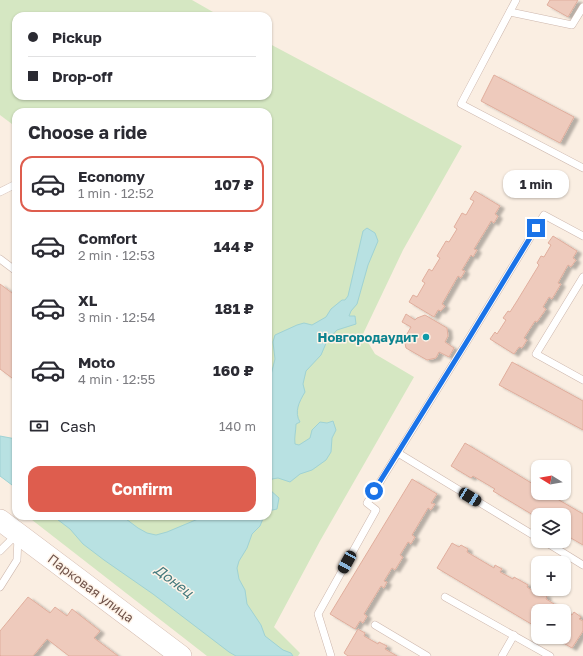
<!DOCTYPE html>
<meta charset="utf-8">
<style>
body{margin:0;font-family:"Golos Text",sans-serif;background:#f7f7f7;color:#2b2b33;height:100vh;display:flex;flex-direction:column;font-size:15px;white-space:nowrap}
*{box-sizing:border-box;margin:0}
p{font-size:13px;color:#7c7c81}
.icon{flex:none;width:22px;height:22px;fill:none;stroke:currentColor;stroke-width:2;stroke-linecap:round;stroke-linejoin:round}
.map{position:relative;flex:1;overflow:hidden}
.sheet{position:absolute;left:12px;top:108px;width:260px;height:412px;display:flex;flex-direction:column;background:#fff;border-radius:12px;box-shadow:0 1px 3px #0004}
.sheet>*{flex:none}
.top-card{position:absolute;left:12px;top:12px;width:260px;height:88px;border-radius:12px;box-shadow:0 1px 3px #0004;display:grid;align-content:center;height:88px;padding:0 16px;background:#fff}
.needle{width:26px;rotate:281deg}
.tools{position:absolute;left:531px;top:460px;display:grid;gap:8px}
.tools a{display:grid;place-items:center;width:40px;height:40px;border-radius:8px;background:#fff;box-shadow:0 1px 3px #0004;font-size:20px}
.end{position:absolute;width:18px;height:18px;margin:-9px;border:5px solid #1a73e8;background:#fff;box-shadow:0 0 0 2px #fff}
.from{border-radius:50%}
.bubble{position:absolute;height:28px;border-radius:12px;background:#fff;box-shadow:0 1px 3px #0004;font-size:13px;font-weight:700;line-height:28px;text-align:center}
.car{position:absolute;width:12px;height:24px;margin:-12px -6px;border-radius:5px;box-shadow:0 0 3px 1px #0007;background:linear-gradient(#222 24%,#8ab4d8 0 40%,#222 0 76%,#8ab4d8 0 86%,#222 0)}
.top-card b{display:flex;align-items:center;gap:14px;height:38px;font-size:15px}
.top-card b+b{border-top:1px solid #e1e1e2}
.top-card i{width:10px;height:10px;background:#2b2b33}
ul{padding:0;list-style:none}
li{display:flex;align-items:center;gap:12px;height:56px;margin:0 8px 6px;padding:0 8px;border:2px solid transparent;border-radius:12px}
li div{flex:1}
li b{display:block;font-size:15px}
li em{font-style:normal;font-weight:700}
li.on{border-color:#de5d4e}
li>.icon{width:36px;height:36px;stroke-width:1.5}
h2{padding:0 16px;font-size:18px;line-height:48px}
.pay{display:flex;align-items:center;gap:10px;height:44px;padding:0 16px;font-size:15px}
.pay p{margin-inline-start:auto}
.button{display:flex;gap:8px;margin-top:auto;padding:8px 16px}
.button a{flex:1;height:46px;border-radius:12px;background:#de5d4e;color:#fff;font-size:16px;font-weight:700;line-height:46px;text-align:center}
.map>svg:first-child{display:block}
.green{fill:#d5e7c2}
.water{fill:#b8e1e2;stroke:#9fd2d4}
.building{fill:#eecabc;stroke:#e0ae9d;filter:url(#shadow)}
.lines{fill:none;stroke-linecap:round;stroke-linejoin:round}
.lane-casing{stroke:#cdb7ad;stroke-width:8}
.secondary-casing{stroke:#d0b6aa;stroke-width:22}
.lane{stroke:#fff;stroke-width:7}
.secondary{stroke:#fff;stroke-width:21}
.route{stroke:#1a73e8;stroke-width:5}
.culture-dot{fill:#0f9aa8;stroke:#fef3e8;stroke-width:1.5}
.labels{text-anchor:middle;stroke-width:3;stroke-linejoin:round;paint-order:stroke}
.culture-label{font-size:13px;font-weight:bold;fill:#0d838f;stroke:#fef3e8;text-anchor:end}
.street-label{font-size:13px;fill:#70534a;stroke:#fef3e8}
.water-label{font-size:14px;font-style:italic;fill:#43797c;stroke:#fef3e8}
</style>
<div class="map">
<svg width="583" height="656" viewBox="0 0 583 656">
<defs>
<filter id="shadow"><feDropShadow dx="4.5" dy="2.5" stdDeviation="1" flood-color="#0004"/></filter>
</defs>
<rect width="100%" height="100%" fill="#faeee2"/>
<polygon class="green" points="0,0 192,0 220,16 16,16 16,96 268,96 268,43 462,146 403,250 363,334 375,354 414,377 320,541 274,627 300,653 298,656 207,656 27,516 268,516 268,112 16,112 16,127 0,115"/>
<g class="water">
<path d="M367,228L375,233L378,241L368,265L357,304L351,311L349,316H355L356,324L337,330L327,341L321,355L306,371L303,384L305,392C299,402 294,412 300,422L296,424C296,431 294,437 295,444L299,445L310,438L312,430L320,422L327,423L333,421L336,430L332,438L331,452L326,460L312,470L300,474L290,482L278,478L272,479L269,489L279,498L277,509L268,511V387L275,359L273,342L275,335L297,325L304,323L312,325L326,317L331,309L342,300H345L348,296L363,231Z"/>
<polygon points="0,436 16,439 16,488 0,476"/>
<polygon points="53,516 122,516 138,528 147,533 156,535 167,532 198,519 202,516 264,516 260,526 252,534 247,548 239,561 237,568 239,579 245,590 247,604 261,625 265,636 283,650 291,653 293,656 236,656 229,652 153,594 104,560 83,544 70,529"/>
</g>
<g class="building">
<polygon points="550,0 578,0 568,17 547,5"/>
<polygon points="494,75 574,117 560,143 481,101"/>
<polygon points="475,191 500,206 495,214 498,216 494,223 491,221 490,223 474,249 477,250 473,257 471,255 462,270 465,271 461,278 458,276 442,304 445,306 441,311 438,310 434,317 409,302 413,295 417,297 425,283 422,281 429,269 432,271 440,258 437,256 446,241 449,242 457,229 454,227 462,213 466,215 474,201 470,199"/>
<polygon points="553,236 577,251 573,258 576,260 571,267 568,265 558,283 561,284 552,299 549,297 543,307 546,309 537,322 535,321 524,338 527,340 522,348 519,347 514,354 490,339 495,332 497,334 506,320 503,318 508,311 510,312 517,301 539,265 537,263 541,256 544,257 551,245 548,243"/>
<polygon points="0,284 16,296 16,381 0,369"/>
<polygon points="406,314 415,320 417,318 425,315 447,328 448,336 445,342 454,348 449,357 439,352 436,358 427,360 406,348 404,339 411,327 402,322"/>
<polygon points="512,362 583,401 583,430 499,385"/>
<polygon points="465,443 538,487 538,493 547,493 583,514 583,545 564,534 564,515 538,515 535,513 533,515 493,491 495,489 473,476 471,478 451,466"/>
<polygon points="412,479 437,494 431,503 435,504 431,510 428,508 412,535 415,537 411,544 408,542 400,555 403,557 395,570 392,568 384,581 387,582 384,588 381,586 364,614 367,616 363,623 360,621 355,629 330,614"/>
<polygon points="452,543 459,547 461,545 468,549 467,552 494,568 495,565 502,569 500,572 513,579 514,577 528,585 527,587 538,594 539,592 547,596 546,599 572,615 574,612 581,617 579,619 583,621 583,631 572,648 553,637 564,637 564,611 538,611 538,628 437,568"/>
<polygon points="28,597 50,613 55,607 67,616 72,609 100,631 94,638 118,656 69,656 47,639 33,656 1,656 0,655 0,631"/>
<polygon points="358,629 365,633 364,636 378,644 379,642 387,646 385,649 397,656 348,656 344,653"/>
</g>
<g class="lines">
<g class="lane-casing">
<g id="lane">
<polyline points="516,0 461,104 583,168"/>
<polyline points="510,12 572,25 583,7"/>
<polyline points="0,192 16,184"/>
<polyline points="0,259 16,271"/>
<polyline points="583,277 536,354 583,380"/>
<polyline points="398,453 538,538"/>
<polyline points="544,541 583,565"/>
<polyline points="0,551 16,535"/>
<polyline points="0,587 17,560 18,537"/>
<polyline points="445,597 550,656"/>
<polyline points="375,625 427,656"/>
<polyline points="331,656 318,614 376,510 367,503 466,343 544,215 583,236"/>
<polyline points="502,656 514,635"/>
</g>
</g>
<g class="secondary-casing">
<polyline id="secondary" points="0,520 181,656"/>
</g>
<use href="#lane" class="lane"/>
<use href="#secondary" class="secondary"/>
</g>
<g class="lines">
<polyline class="route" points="374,491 466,343 536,228"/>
</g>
<circle class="culture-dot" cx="426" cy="337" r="4"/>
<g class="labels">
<g class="culture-label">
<text x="418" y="342">Новгородаудит</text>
</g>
<g class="street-label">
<text transform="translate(91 588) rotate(37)" y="5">Парковая улица</text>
</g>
<g class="water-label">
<text transform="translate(174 581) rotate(37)" y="5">Донец</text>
</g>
</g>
</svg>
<div class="tools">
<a><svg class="needle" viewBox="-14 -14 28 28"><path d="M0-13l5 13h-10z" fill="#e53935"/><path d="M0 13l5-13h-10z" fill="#7c7c81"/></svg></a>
<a><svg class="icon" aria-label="layers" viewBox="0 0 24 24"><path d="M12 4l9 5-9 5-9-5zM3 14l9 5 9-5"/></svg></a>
<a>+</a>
<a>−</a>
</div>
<i class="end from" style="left:374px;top:491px"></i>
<i class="end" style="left:536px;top:228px"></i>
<div class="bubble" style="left:503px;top:170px;width:66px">1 min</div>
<i class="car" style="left:470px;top:497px;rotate:121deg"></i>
<i class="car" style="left:347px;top:562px;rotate:209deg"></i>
<div class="top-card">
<b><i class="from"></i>Pickup</b>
<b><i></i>Drop-off</b>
</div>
<section class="sheet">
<h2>Choose a ride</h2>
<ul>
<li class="on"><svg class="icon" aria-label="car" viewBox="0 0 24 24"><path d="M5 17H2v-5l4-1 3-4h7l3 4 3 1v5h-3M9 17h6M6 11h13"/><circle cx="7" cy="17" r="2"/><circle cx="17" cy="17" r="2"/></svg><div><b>Economy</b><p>1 min · 12:52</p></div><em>107 ₽</em></li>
<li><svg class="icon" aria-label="car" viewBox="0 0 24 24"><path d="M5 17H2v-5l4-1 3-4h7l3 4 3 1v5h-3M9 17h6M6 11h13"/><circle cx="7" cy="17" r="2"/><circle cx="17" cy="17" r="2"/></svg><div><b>Comfort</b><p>2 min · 12:53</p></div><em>144 ₽</em></li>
<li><svg class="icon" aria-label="car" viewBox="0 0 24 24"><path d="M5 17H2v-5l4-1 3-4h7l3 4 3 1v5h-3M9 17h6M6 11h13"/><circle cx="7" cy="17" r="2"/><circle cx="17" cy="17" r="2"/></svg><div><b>XL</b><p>3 min · 12:54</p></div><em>181 ₽</em></li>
<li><svg class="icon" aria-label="car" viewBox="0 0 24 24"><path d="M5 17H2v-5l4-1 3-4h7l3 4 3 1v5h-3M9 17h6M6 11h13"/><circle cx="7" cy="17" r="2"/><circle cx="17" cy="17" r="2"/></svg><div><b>Moto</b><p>4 min · 12:55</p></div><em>160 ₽</em></li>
</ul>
<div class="pay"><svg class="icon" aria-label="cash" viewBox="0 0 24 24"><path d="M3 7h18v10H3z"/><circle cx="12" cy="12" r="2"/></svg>Cash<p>140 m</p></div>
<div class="button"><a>Confirm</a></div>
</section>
</div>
